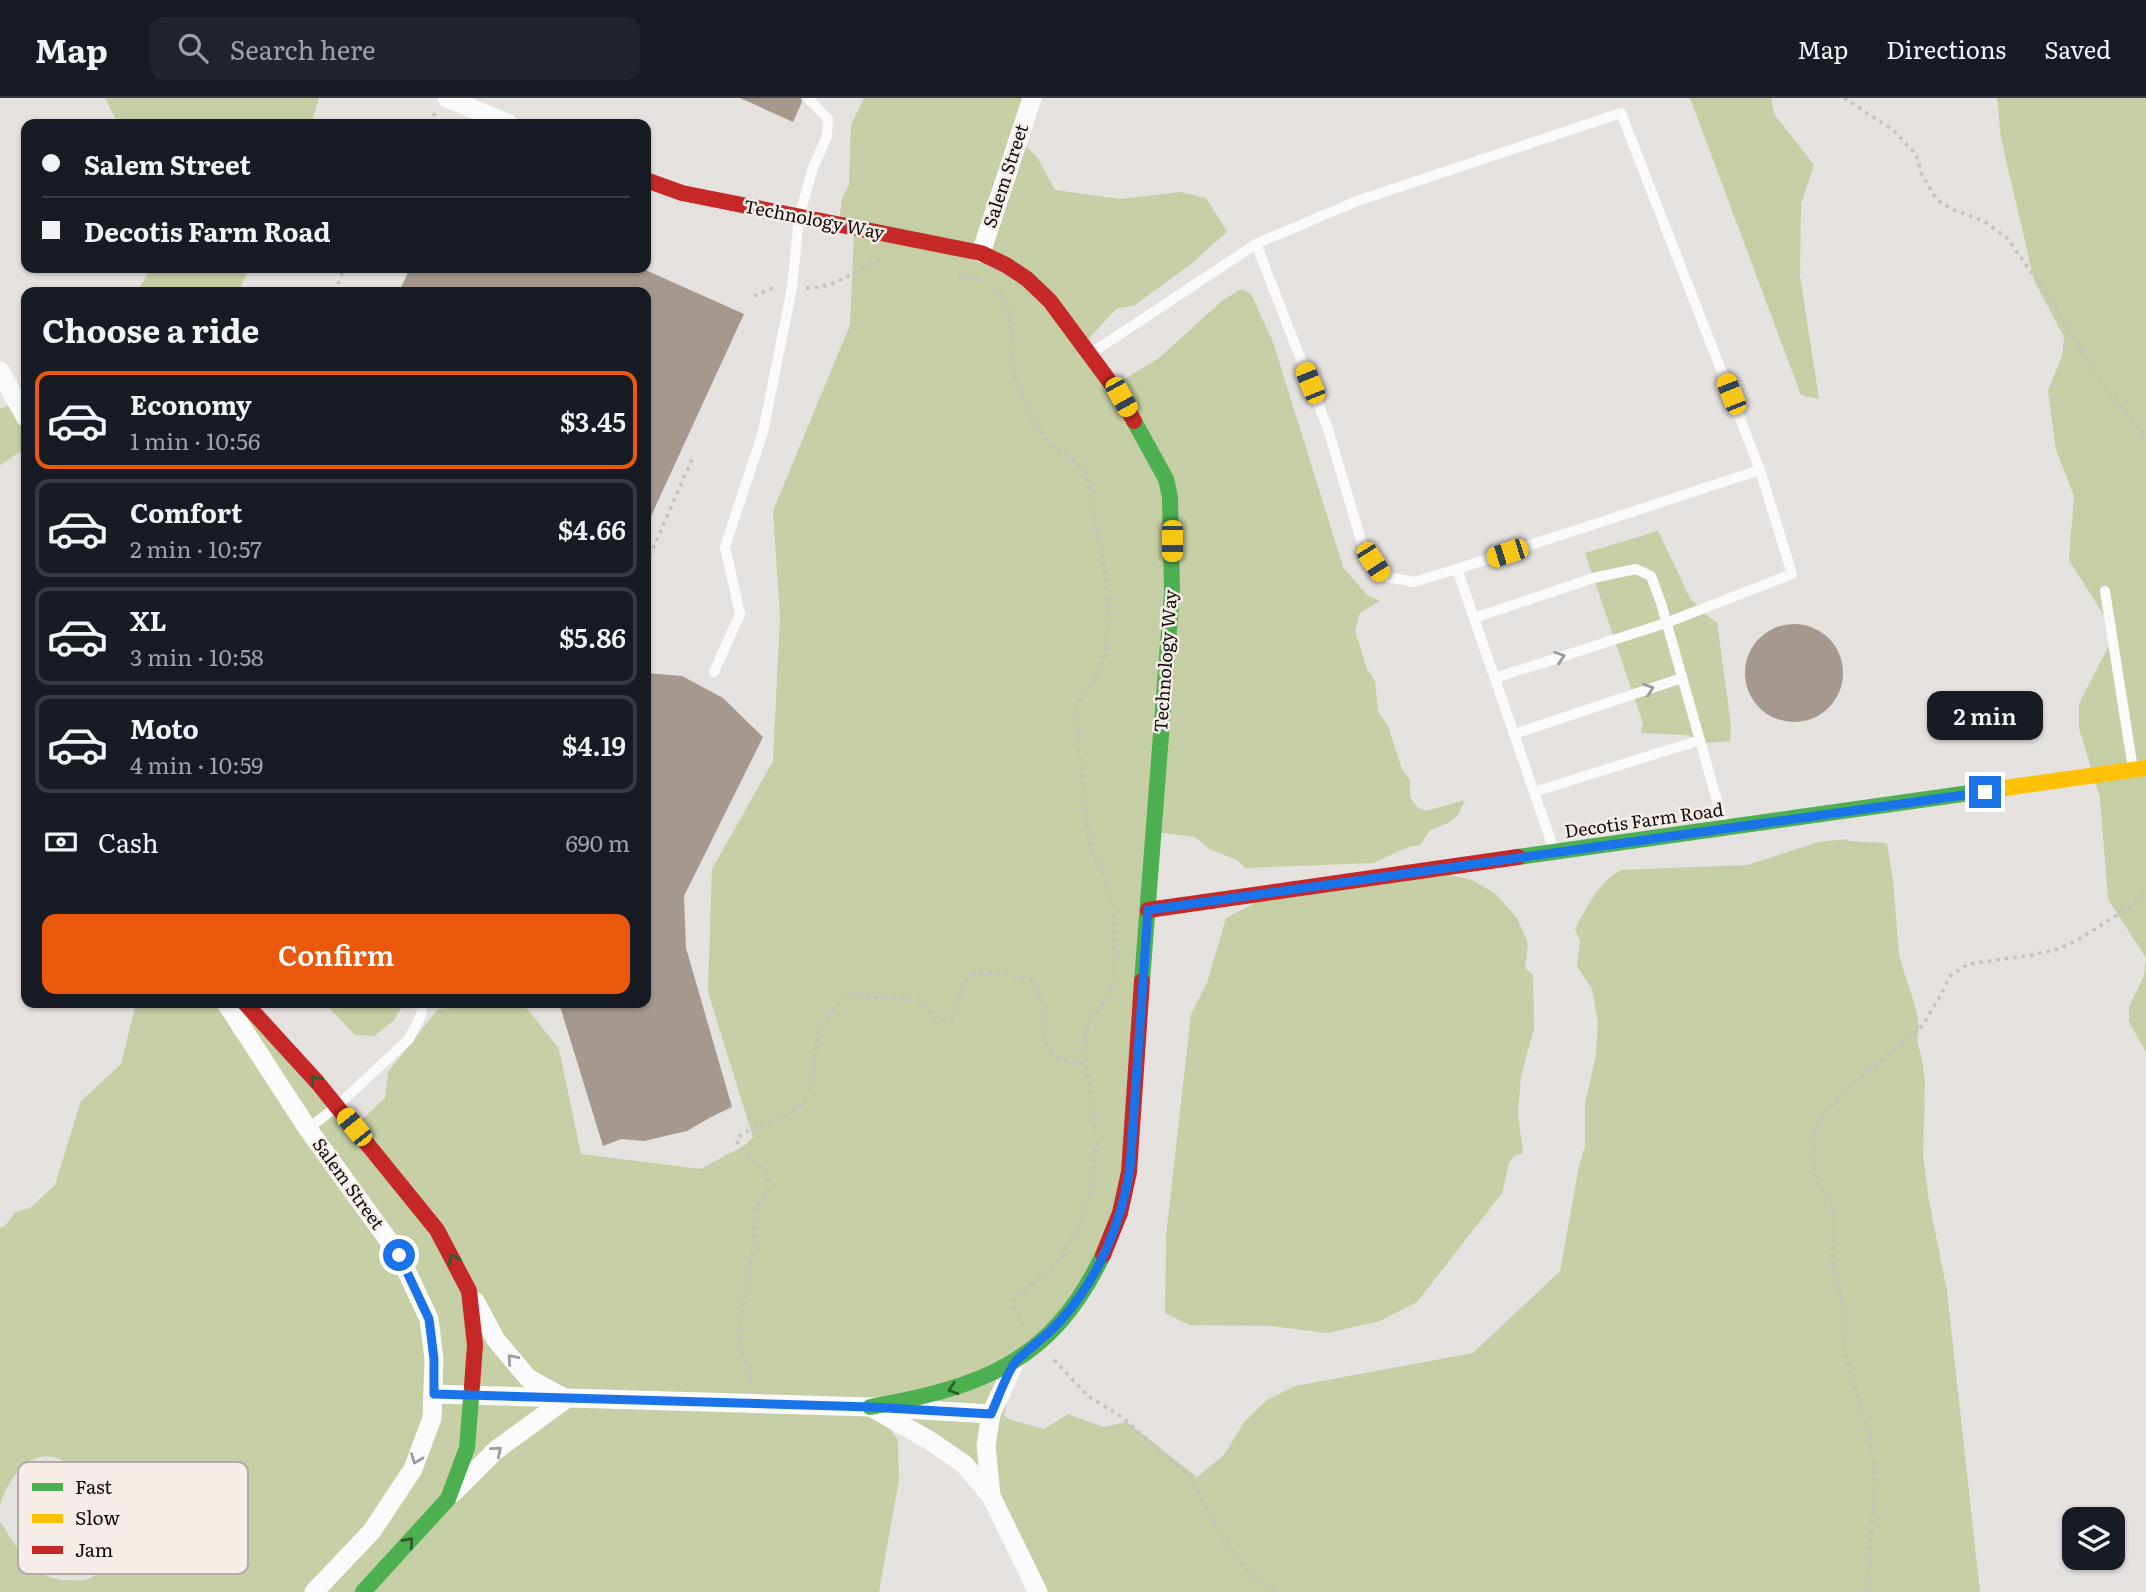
<!DOCTYPE html>
<meta charset="utf-8">
<style>
body{margin:0;font-family:Literata,serif;background:#20242c;color:#f1f3f6;height:100vh;display:flex;flex-direction:column;font-size:26px;white-space:nowrap}
*{box-sizing:border-box;margin:0}
p{font-size:23px;color:#9ea1a6}
.icon{flex:none;width:38px;height:38px;fill:none;stroke:currentColor;stroke-width:2;stroke-linecap:round;stroke-linejoin:round}
.map{position:relative;flex:1;overflow:hidden}
.sheet{position:absolute;left:21px;top:189px;width:630px;height:721px;display:flex;flex-direction:column;background:#171b24;border-radius:14px;box-shadow:0 2px 5px #0004}
.sheet>*{flex:none}
.hud{position:absolute;left:21px;top:21px;width:630px;height:154px;border-radius:14px;box-shadow:0 2px 5px #0004;display:grid;align-content:center;height:154px;padding:0 21px;background:#171b24}
.buttons{position:absolute;left:2062px;top:1409px;display:grid;gap:14px}
.buttons a{display:grid;place-items:center;width:63px;height:63px;border-radius:14px;background:#171b24;box-shadow:0 2px 5px #0004;font-size:35px}
.end{position:absolute;width:32px;height:32px;margin:-16px;border:9px solid #1a73e8;background:#fff;box-shadow:0 0 0 4px #fff}
.from{border-radius:50%}
.bubble{position:absolute;height:49px;border-radius:14px;background:#171b24;box-shadow:0 2px 5px #0004;font-size:23px;font-weight:600;line-height:49px;text-align:center}
.car{position:absolute;width:21px;height:42px;margin:-21px -10px;border-radius:9px;box-shadow:0 0 5px 2px #0007;background:linear-gradient(#f5c518 24%,#345 0 40%,#f5c518 0 76%,#345 0 86%,#f5c518 0)}
.hud b{display:flex;align-items:center;gap:24px;height:66px;font-size:26px}
.hud b+b{border-top:2px solid #363941}
.hud i{width:18px;height:18px;background:#f1f3f6}
ul{padding:0;list-style:none}
li{display:flex;align-items:center;gap:21px;height:98px;margin:0 14px 10px;padding:0 7px;border:4px solid #363941;border-radius:14px}
li div{flex:1}
li b{display:block;font-size:26px}
li em{font-style:normal;font-weight:600}
li.selected{border-color:#ea580c}
li>.icon{width:63px;height:63px;stroke-width:1.5}
h2{padding:0 21px;font-size:32px;line-height:84px}
.pay{display:flex;align-items:center;gap:18px;height:77px;padding:0 21px;font-size:26px}
.pay p{margin-inline-start:auto}
.button{display:flex;gap:14px;margin-top:auto;padding:14px 21px}
.button a{flex:1;height:80px;border-radius:14px;background:#ea580c;color:#fff;font-size:28px;font-weight:600;line-height:80px;text-align:center}
header{display:flex;align-items:center;gap:42px;box-sizing:border-box;height:98px;padding:0 35px;background:#171b24;border-bottom:2px solid #363941}
header strong{font-size:33px}
nav{display:flex;gap:38px;margin-inline-start:auto;font-size:24px}
.search{width:490px;height:63px;background:#20242c;display:flex;align-items:center;gap:18px;box-sizing:border-box;padding:0 24px;border-radius:14px;color:#9ea1a6;font-size:26px}
.map>svg:first-child{display:block}
.forest{fill:#c5cea5}
.building{fill:#a5988f}
.lines{fill:none;stroke-linecap:round;stroke-linejoin:round}
.path{stroke:#c4c2c0;stroke-width:3.5;stroke-dasharray:3.5 5;stroke-linecap:butt}
.lane{stroke:#fbfafa;stroke-width:10}
.street{stroke:#fbfafa;stroke-width:19}
.fast{stroke:#4caf50;stroke-width:16}
.slow{stroke:#ffc107;stroke-width:16}
.jam{stroke:#c62828;stroke-width:16}
.oneway{stroke:#9d9c9b}
.oneway2{stroke:#2e5e2e}
.route{stroke:#1a73e8;stroke-width:9}
.labels{text-anchor:middle;stroke-width:5;stroke-linejoin:round;paint-order:stroke}
.street-label{font-size:18px;fill:#110e0c;stroke:#f6ede8}
.key{fill:#f6ede8;stroke:#b1aaa6;stroke-width:2}
.key-label{font-size:19px;fill:#110e0c}
</style>
<header>
<strong>Map</strong>
<div class="search"><svg class="icon" aria-label="search" viewBox="0 0 24 24"><circle cx="10" cy="10" r="6"/><path d="M15 15l6 6"/></svg>Search here</div>
<nav><a>Map</a><a>Directions</a><a>Saved</a></nav>
</header>
<div class="map">
<svg width="2146" height="1494" viewBox="0 0 2146 1494">
<rect width="100%" height="100%" fill="#e5e1de"/>
<g class="forest">
<polygon points="105,0 319,0 311,26 118,26"/>
<path d="M864,0H1029L1017,40L1037,59L1055,92L1120,101L1180,94L1206,100L1227,134L1191,166L1135,207L1116,211L1082,248L1117,286L1159,260L1223,202L1242,191L1251,196L1273,244L1343,469L1367,497L1380,503L1360,515L1355,533L1367,571L1375,583L1378,613L1388,628L1402,671L1410,683V699L1417,709L1426,713L1465,702L1458,717L1448,725L1430,732L1420,747L1408,749L1373,765L1245,770L1237,762L1209,751L1195,739L1156,734L1127,1084L1101,1158L1012,1278L1004,1317L1008,1321L1044,1331L1068,1316L1103,1329L1127,1324L1197,1379L1224,1357L1244,1324L1267,1302L1295,1288L1473,1255L1560,1173L1579,1068L1585,1048V1005L1596,957L1598,925L1592,891L1577,868L1580,843L1575,831C1588,808 1598,784 1621,772L1747,767L1819,744L1849,741L1847,743L1887,745L1893,781L1899,858L1917,914L1919,929L1917,943L1922,961L1925,984L1923,1058L1929,1103L1947,1193L1980,1494H1045L992,1379L872,1307L898,1342L899,1382L879,1494H0V1423C15,1447 33,1481 64,1482C74,1482 86,1485 95,1477C102,1472 104,1462 106,1453C110,1426 95,1407 81,1385C76,1378 68,1365 60,1361C30,1348 8,1382 0,1407V1130L5,1128L15,1114L30,1110L55,1087L81,1003L121,966L136,905H237L349,1034L385,1000L388,974L438,911L523,905L559,951L581,1056L701,1071L745,1047L753,1039L708,894L712,771L773,663L780,519L773,413L850,227L854,135L839,126L842,100L849,87L851,27Z"/>
<polygon points="1690,0 1771,0 1774,16 1814,67 1801,105 1800,178 1819,301 1801,297"/>
<polygon points="1997,0 2146,0 2146,954 2129,924 2129,909 2144,878 2146,860 2108,801 2100,700 2079,630 2079,606 2108,549 2110,527 2069,462 2074,398 2056,352 2048,293 2062,258 2064,239 2034,182 2001,40"/>
<polygon points="151,170 250,170 238,194 137,194"/>
<polygon points="17,304 26,317 26,350 0,367 0,311"/>
<path d="M1658,433L1691,502C1702,509 1705,519 1717,524L1731,627L1730,643L1706,645L1686,637L1641,635L1643,625L1585,455Z"/>
<polygon points="1447,776 1472,782 1496,796 1517,820 1528,846 1525,870 1533,877 1534,931 1521,978 1518,1016 1523,1055 1514,1058 1509,1065 1502,1095 1417,1204 1380,1223 1328,1235 1269,1228 1189,1227 1165,1215 1166,1138 1191,916 1207,885 1226,820 1265,800"/>
<polygon points="325,905 404,905 394,922 374,938 355,937"/>
</g>
<g class="building">
<polygon points="740,0 801,0 802,4 793,24"/>
<polygon points="410,170 641,170 744,216 646,429 646,194 399,194"/>
<circle cx="1794" cy="575" r="49"/>
<polygon points="646,575 682,578 723,600 763,639 684,798 686,850 732,1009 711,1019 687,1033 644,1043 621,1041 603,1048 559,905 646,905"/>
</g>
<g class="lines">
<g class="path">
<polyline points="1844,0 1893,32 1916,56 1922,77 1937,102 1954,112 1984,123 2007,140 2054,206 2091,269 2123,312 2146,338"/>
<polyline points="430,26 435,15"/>
<polyline points="959,177 978,182"/>
<path d="M806,190C841,190 855,169 886,161"/>
<path d="M994,190C1020,213 1007,249 1015,278C1020,295 1038,335 1051,346C1064,357 1078,362 1087,378C1098,438 1116,499 1104,560C1099,582 1080,594 1075,616L1090,750L1103,772L1113,809L1115,882L1107,902L1089,920L1085,937L1086,965L1097,1043L1092,1085L1082,1121L1062,1159L1041,1180L1015,1198L1013,1208L1024,1227"/>
<polyline points="335,194 344,170"/>
<polyline points="754,198 772,190 778,190"/>
<polyline points="646,466 693,359"/>
<polyline points="1054,1262 1088,1298 1122,1319 1184,1374 1197,1388 1204,1406 1238,1463 1260,1485 1281,1494"/>
<path d="M750,1282L740,1245L739,1226L752,1160L756,1110L768,1093V1077L738,1048L737,1040C756,1025 778,1026 796,1011C819,991 810,960 820,934C826,919 838,906 849,895L873,899L921,902C931,913 934,927 951,921L964,882L979,874L1031,880C1052,901 1030,951 1064,962C1071,964 1079,964 1086,965"/>
<polyline points="1867,1494 1875,1384 1870,1340 1844,1252 1846,1220 1832,1160 1835,1122 1832,1110 1816,1081 1812,1042 1823,1018 1839,998 1923,927 1943,893 1950,878 1968,866 2032,857 2058,851 2078,842 2134,806 2146,794"/>
</g>
<g class="lane">
<polyline points="1256,146 1328,331 1363,449 1382,478 1414,484 1457,471 1554,752"/>
<polyline points="1093,254 1256,146 1357,103 1621,15 1760,372"/>
<polyline points="1457,471 1760,372 1792,476 1666,525 1495,580"/>
<polyline points="2105,493 2133,671"/>
<polyline points="1474,520 1593,480 1636,471 1651,478 1661,505 1724,727"/>
<polyline points="714,574 740,516 725,449 763,334 792,190 799,119 813,70 827,38 828,21 808,0"/>
<polyline points="1514,636 1682,580"/>
<polyline points="1534,694 1700,642"/>
<polyline points="308,1031 337,1008 409,941 421,917 423,905"/>
</g>
<g class="street">
<polyline points="447,0 509,26"/>
<polyline points="981,155 1032,0"/>
<polyline points="0,273 26,320"/>
<polyline points="226,905 308,1031 399,1157 429,1221 434,1261 432,1320 413,1371 372,1433 314,1494"/>
<polyline points="1015,1264 991,1316 986,1347 991,1398 1038,1494"/>
<polyline points="434,1296 870,1309 991,1316"/>
<polyline points="874,1311 929,1342 964,1366 991,1398"/>
<polyline points="453,1395 496,1352 566,1301 528,1280 496,1242 475,1203"/>
</g>
<g class="fast">
<polyline points="1134,323 1166,381 1170,399 1172,494 1142,883"/>
<polyline points="1518,759 2005,690"/>
<path d="M870,1309C980,1289 1051,1266 1103,1157"/>
<polyline points="363,1494 448,1401 467,1350 472,1288"/>
</g>
<polyline class="slow" points="2005,690 2146,670"/>
<g class="jam">
<polyline points="646,82 682,95 981,155 1006,167 1027,181 1050,203 1121,299 1134,323"/>
<polyline points="1148,812 1518,759"/>
<polyline points="245,905 317,984 437,1132 469,1193 475,1247 472,1288"/>
<polyline points="1103,1157 1120,1115 1129,1074 1142,883"/>
</g>
</g>
<defs><path id="oneway-chevron" d="M-2-3.5L2.5 0L-2 3.5" fill="none" stroke-width="1.6" stroke-linecap="round" stroke-linejoin="round" transform="scale(1.75)"/></defs>
<g class="oneway">
<use href="#oneway-chevron" transform="translate(1560 559) rotate(-18)"/>
<use href="#oneway-chevron" transform="translate(1649 591) rotate(-19)"/>
<use href="#oneway-chevron" transform="translate(512 1261) rotate(-131)"/>
<use href="#oneway-chevron" transform="translate(497 1353) rotate(-41)"/>
<use href="#oneway-chevron" transform="translate(416 1361) rotate(111)"/>
</g>
<g class="oneway2">
<use href="#oneway-chevron" transform="translate(315 982) rotate(-131)"/>
<use href="#oneway-chevron" transform="translate(453 1161) rotate(-117)"/>
<use href="#oneway-chevron" transform="translate(953 1291) rotate(163)"/>
<use href="#oneway-chevron" transform="translate(409 1444) rotate(-48)"/>
</g>
<g class="lines">
<path class="route" d="M399,1157L429,1221L434,1261V1296L870,1309L991,1316C998,1301 1007,1273 1017,1262C1032,1248 1048,1237 1061,1222C1098,1181 1122,1124 1130,1070L1148,812L1985,694"/>
</g>
<g class="labels">
<g class="street-label">
<text transform="translate(1006 78) rotate(-72)" y="6">Salem Street</text>
<text transform="translate(814 122) rotate(11)" y="6">Technology Way</text>
<text transform="translate(1166 563) rotate(-86)" y="6">Technology Way</text>
<text transform="translate(1644 723) rotate(-8)" y="6">Decotis Farm Road</text>
<text transform="translate(348 1086) rotate(54)" y="6">Salem Street</text>
</g>
</g>
<rect x="18" y="1364" width="230" height="112" rx="10" class="key"/>
<rect x="32" y="1385" width="31" height="8" fill="#4caf50"/>
<rect x="32" y="1416" width="31" height="9" fill="#ffc107"/>
<rect x="32" y="1448" width="31" height="8" fill="#c62828"/>
<g class="key-label">
<text x="75" y="1396">Fast</text>
<text x="75" y="1427">Slow</text>
<text x="75" y="1459">Jam</text>
</g>
</svg>
<div class="buttons">
<a><svg class="icon" aria-label="layers" viewBox="0 0 24 24"><path d="M12 4l9 5-9 5-9-5zM3 14l9 5 9-5"/></svg></a>
</div>
<i class="end from" style="left:399px;top:1157px"></i>
<i class="end" style="left:1985px;top:694px"></i>
<div class="bubble" style="left:1927px;top:593px;width:116px">2 min</div>
<i class="car" style="left:1310px;top:285px;rotate:338deg"></i>
<i class="car" style="left:1731px;top:296px;rotate:338deg"></i>
<i class="car" style="left:1121px;top:299px;rotate:151deg"></i>
<i class="car" style="left:1172px;top:443px;rotate:180deg"></i>
<i class="car" style="left:1507px;top:455px;rotate:252deg"></i>
<i class="car" style="left:1373px;top:464px;rotate:147deg"></i>
<i class="car" style="left:354px;top:1029px;rotate:321deg"></i>
<div class="hud">
<b><i class="from"></i>Salem Street</b>
<b><i></i>Decotis Farm Road</b>
</div>
<section class="sheet">
<h2>Choose a ride</h2>
<ul>
<li class="selected"><svg class="icon" aria-label="car" viewBox="0 0 24 24"><path d="M5 17H2v-5l4-1 3-4h7l3 4 3 1v5h-3M9 17h6M6 11h13"/><circle cx="7" cy="17" r="2"/><circle cx="17" cy="17" r="2"/></svg><div><b>Economy</b><p>1 min · 10:56</p></div><em>$3.45</em></li>
<li><svg class="icon" aria-label="car" viewBox="0 0 24 24"><path d="M5 17H2v-5l4-1 3-4h7l3 4 3 1v5h-3M9 17h6M6 11h13"/><circle cx="7" cy="17" r="2"/><circle cx="17" cy="17" r="2"/></svg><div><b>Comfort</b><p>2 min · 10:57</p></div><em>$4.66</em></li>
<li><svg class="icon" aria-label="car" viewBox="0 0 24 24"><path d="M5 17H2v-5l4-1 3-4h7l3 4 3 1v5h-3M9 17h6M6 11h13"/><circle cx="7" cy="17" r="2"/><circle cx="17" cy="17" r="2"/></svg><div><b>XL</b><p>3 min · 10:58</p></div><em>$5.86</em></li>
<li><svg class="icon" aria-label="car" viewBox="0 0 24 24"><path d="M5 17H2v-5l4-1 3-4h7l3 4 3 1v5h-3M9 17h6M6 11h13"/><circle cx="7" cy="17" r="2"/><circle cx="17" cy="17" r="2"/></svg><div><b>Moto</b><p>4 min · 10:59</p></div><em>$4.19</em></li>
</ul>
<div class="pay"><svg class="icon" aria-label="cash" viewBox="0 0 24 24"><path d="M3 7h18v10H3z"/><circle cx="12" cy="12" r="2"/></svg>Cash<p>690 m</p></div>
<div class="button"><a>Confirm</a></div>
</section>
</div>
